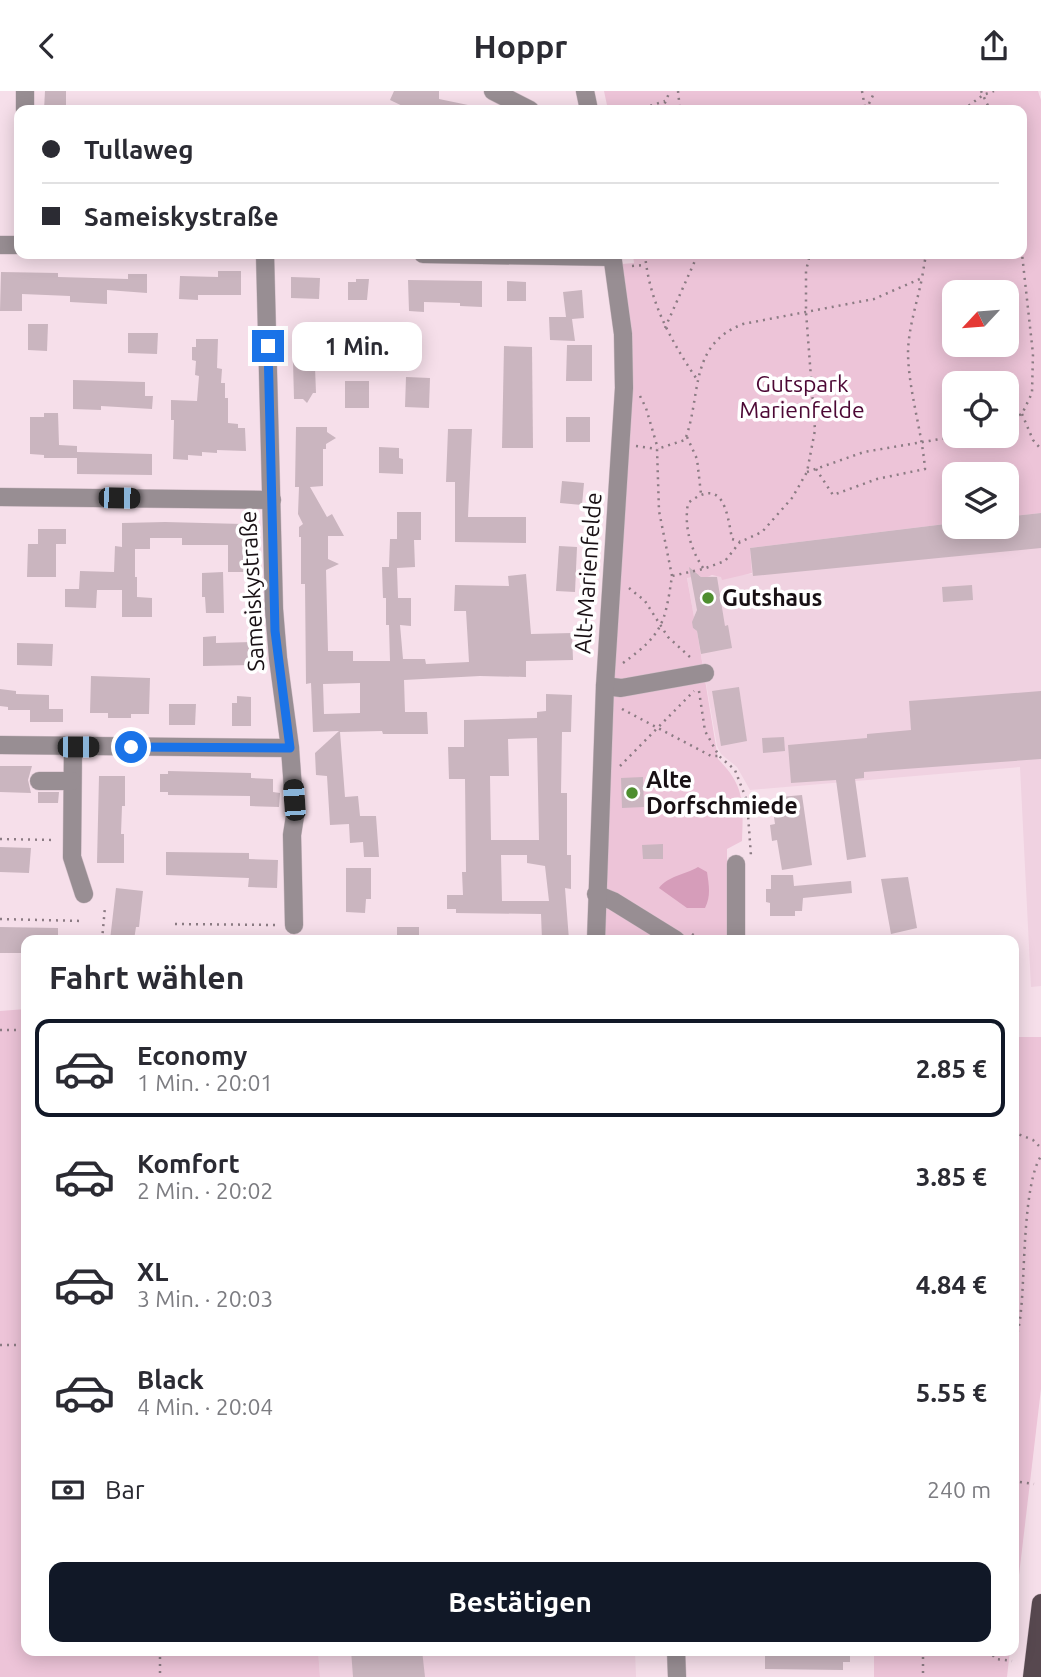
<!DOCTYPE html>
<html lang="de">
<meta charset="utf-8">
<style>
body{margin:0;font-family:Ubuntu,sans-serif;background:#f2f2f3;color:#2b2b33;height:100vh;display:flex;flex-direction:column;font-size:26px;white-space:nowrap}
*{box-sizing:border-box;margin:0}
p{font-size:23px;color:#7c7c81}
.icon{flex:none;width:38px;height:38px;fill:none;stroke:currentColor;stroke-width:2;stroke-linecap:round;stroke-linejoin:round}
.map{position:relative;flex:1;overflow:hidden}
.details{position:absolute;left:21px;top:844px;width:998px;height:721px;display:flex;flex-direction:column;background:#fff;border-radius:14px;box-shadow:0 4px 18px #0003}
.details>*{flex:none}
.guide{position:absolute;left:14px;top:14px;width:1013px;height:154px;border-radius:14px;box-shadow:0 4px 18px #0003;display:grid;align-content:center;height:154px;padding:0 28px;background:#fff}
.needle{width:46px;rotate:244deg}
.fabs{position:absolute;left:942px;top:189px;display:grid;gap:14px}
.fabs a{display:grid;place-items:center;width:77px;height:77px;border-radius:14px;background:#fff;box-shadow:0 4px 18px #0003;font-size:35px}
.end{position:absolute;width:32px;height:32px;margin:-16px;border:9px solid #1a73e8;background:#fff;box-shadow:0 0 0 4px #fff}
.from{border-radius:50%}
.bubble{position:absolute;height:49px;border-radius:14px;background:#fff;box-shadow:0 4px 18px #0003;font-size:23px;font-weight:700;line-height:49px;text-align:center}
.car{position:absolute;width:21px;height:42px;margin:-21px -10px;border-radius:9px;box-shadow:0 0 5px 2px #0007;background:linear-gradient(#222 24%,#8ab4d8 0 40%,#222 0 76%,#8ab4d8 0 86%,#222 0)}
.guide b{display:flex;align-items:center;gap:24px;height:66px;font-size:26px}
.guide b+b{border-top:2px solid #e1e1e2}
.guide i{width:18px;height:18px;background:#2b2b33}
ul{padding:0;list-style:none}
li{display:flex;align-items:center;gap:21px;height:98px;margin:0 14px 10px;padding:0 14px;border:4px solid transparent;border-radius:14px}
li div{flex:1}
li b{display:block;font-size:26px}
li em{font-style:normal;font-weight:700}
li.selected{border-color:#111827}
li>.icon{width:63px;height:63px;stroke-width:1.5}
h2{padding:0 28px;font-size:32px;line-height:84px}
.pay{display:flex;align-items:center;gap:18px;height:77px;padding:0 28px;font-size:26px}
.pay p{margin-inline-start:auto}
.action{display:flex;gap:14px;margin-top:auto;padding:14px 28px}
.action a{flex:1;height:80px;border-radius:14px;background:#111827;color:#fff;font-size:28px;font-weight:700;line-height:80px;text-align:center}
header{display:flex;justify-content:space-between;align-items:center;height:91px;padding:0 28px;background:#fff;font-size:32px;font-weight:700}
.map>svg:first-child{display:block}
.built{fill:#f0d2e1}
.green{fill:#edc4d8;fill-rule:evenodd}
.water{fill:#d69dba}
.building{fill:#cab5bf;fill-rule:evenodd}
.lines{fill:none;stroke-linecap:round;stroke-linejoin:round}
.minor-casing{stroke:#d2bec8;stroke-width:19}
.major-casing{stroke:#d2bec8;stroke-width:19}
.path{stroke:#8b7b83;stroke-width:2.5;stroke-dasharray:2 5;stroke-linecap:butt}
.minor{stroke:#988e93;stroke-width:18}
.major{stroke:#57484f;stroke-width:18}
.route{stroke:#1a73e8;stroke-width:9}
.poi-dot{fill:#4e8e2f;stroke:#fff;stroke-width:2.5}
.labels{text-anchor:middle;stroke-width:7;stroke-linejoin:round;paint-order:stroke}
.park-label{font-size:23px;fill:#4c0734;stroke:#fff}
.street-label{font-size:23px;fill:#181014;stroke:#fff}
.poi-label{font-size:23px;font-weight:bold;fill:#181014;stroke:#fff;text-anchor:start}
</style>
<header><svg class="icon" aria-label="back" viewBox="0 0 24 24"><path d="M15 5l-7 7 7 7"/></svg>Hoppr<svg class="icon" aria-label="share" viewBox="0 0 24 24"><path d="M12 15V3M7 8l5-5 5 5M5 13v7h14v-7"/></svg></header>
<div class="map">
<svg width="1041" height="1586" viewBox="0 0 1041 1586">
<rect width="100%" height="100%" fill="#f6dfea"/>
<g class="built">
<polygon points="1041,422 1041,895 1031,896 1020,676 750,699 737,676 721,663 717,655 697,541 693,537 692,531 694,526 687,486 752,483 750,457 954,432 954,436 1006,436 1006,426"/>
<polygon points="318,1559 635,1559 636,1586 320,1586"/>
</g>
<g class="green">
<path d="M604,0H1038L1041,9V422L1006,426V383H954V432L750,457L752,482L722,489L721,486L712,484L703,488L699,484L687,487L694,526L693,537L697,540L718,668C746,696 743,714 742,750L727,758V849H604L612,627L633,282L631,234L622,173L634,172L633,163H1022V19H608ZM954,201H1006V254H954ZM954,292H1006V345H954Z"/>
<polygon points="26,918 26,1559 318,1559 320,1586 0,1586 0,920"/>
<polygon points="1013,946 1041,946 1041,1298 1013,1535"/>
<polygon points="874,1559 1010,1559 1007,1586 874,1586"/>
</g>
<path class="water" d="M698,776L707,781C709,795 711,805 705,817H687L659,797C668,785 684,784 698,776Z"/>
<g class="building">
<polygon points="45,0 66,0 66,19 44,19"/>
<polygon points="394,0 439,0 439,8 468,14 467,19 411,19 390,9"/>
<polygon points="218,180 241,180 241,204 198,204 198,209 179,208 180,185 218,186"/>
<polygon points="1,181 58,182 58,186 128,188 128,183 147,183 147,202 107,199 107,213 70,211 70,205 22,203 22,220 0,220"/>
<polygon points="291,186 320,187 319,208 291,207"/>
<polygon points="356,188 369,188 367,209 348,209 348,191 356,191"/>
<polygon points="408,189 482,190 482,216 460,215 460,212 424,211 424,221 409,220"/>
<polygon points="507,190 526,191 526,210 507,210"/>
<polygon points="582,199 584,227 572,228 575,250 550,249 549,226 566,226 563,201"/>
<polygon points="28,233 48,233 47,260 28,259"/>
<polygon points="128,242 158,242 157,263 128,262"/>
<polygon points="196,248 218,248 217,277 222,278 221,292 225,292 225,307 228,307 228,332 238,333 238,337 245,337 246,360 217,359 217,362 202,361 202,365 188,364 188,369 173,368 174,329 171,329 171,309 197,310 199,285 195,284 196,270 192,269 192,256 196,256"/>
<polygon points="567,254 592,254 592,290 566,290"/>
<polygon points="504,255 532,256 533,357 502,357"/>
<polygon points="305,264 315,276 316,302 313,302 307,312 303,308 294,308 293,270 301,270"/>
<polygon points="406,286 430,287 429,317 405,316"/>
<polygon points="73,289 145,291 145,305 153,305 152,318 101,315 101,319 73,318"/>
<rect x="345" y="290" width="24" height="27"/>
<polygon points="44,322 58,322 59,354 77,355 77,361 152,363 152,384 77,383 77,367 44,367 44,364 30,363 30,326 44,326"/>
<rect x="566" y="326" width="24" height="25"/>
<path d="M296,336H327V341L336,347L326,353V358H323V395L310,396L327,426L332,423L344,445H328V468L339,473L326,479L328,560H353V570H390L389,534H386V507H383L382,476H389L390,448H397V421H421V449H414L415,476L397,477L398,507H411V535L400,534L403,568H425L426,573L469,571L466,520H454L455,494L509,495L508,485L526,483L531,543L572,542L573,569L526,570V586L480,585L404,589L405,621H427L428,643H383L382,640L340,641L345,706L358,705L360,725H376L379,766H364L363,751L350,752L349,733L330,734L327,685L316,684L315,662L339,640L313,641L311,592L306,593L305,493H301V446H299V436L303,433L298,423L299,396H295ZM360,592V622L324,623L323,593Z"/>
<polygon points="448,338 472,338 468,426 526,426 526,452 455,451 455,391 446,391"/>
<polygon points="379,356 399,357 399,367 403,368 403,383 379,382"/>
<polygon points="562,390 584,392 582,414 560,412"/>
<polygon points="1041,422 1041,457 753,485 750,457 954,432 954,436 1006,436 1006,426"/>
<polygon points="165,431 243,433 248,441 244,449 244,481 228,481 228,454 182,454 182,447 150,447 150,458 135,458 135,486 137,486 137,506 152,507 152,526 122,526 122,499 97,499 96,517 65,516 65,498 79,498 80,480 114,481 115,455 122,456 122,432"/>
<polygon points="38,438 66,438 66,453 56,453 56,486 27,486 28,453 38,453"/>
<polygon points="559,455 577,456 575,501 556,500"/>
<polygon points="689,476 701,486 717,486 725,535 728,534 732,557 701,563 697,540 693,537 692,531 697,519"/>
<polygon points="223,481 224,522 206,522 205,506 202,506 202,482"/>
<polygon points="972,494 973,509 943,511 942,496"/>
<polygon points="216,545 216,552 252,551 253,574 203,575 203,546"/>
<polygon points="17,552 53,553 52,575 17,574"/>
<polygon points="91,585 150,587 149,623 131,623 131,627 108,627 108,622 90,622"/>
<polygon points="739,596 747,650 721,655 712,600"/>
<polygon points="0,598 16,600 16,603 49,604 49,618 63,618 63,631 30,631 30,619 8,619 8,616 0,615"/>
<polygon points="1041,600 1041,668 864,681 864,687 855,688 866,766 847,769 836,689 791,692 788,654 867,647 867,643 911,639 909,610"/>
<path d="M546,603L572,604L571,641H562L561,702H567V764H571V798L565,797L569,849H542L541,823L456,822V818H447V804H463L462,781H466L465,688H449L448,656H464V629L537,627V621L546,620ZM537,647L539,749H491L490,685H509L508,648ZM501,764H527V772L545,775L549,810H502Z"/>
<polygon points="237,605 251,606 251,635 232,635 232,612 237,612"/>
<polygon points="169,613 196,613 195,634 169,634"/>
<polygon points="784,646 785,660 763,662 762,647"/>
<polygon points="0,675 32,675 28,689 31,702 0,701"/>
<polygon points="168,680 251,682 251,687 273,688 273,701 280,702 279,716 250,715 250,705 168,704 168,701 160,701 160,683 168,683"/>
<polygon points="99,685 125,685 125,715 122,715 121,743 124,743 124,772 97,772"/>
<polygon points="643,686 644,716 622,717 621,687"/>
<polygon points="38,701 59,701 58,712 38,712"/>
<polygon points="802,704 812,774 782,779 777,749 772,750 770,734 775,733 772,713 780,711 780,706"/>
<polygon points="663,753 663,768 643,768 642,754"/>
<polygon points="0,756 31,757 29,782 0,781"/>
<polygon points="166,761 249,762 249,768 278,769 277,797 248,796 249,787 166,784"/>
<polygon points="346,777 371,777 371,808 366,808 365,822 346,821"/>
<polygon points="771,784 793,784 794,795 851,790 852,802 803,807 802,820 795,820 795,825 770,825 770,812 766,811 766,798 771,798"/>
<polygon points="908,786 917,837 891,843 881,788"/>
<polygon points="116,797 143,800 139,836 136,836 134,849 110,849"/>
<polygon points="0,836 58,837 58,849 26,849 26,862 0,862"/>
<rect x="397" y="836" width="22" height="13"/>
<polygon points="351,1559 422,1559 425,1586 353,1586"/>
<polygon points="765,1559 850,1559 850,1571 843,1571 843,1579 765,1578"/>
</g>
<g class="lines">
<g class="minor-casing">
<g id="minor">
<polyline points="493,0 530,19"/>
<polyline points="585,0 589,19"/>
<polyline points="25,19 25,0"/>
<polyline points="0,154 19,154"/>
<polyline points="265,163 274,518 278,567 290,657 295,725 292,744 294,834"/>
<polyline points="423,163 612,166"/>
<polyline points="0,406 272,409"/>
<polyline points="605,595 621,597 705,582"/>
<polyline points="0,654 290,657"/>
<polyline points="73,656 72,766 84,803"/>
<polyline points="39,690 72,690"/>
<polyline points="596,803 613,810 676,849"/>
<polyline points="596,849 605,595 624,297 623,243 612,163"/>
<polyline points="736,849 736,773"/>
<polyline points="676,1559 677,1586"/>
</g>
</g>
<g class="major-casing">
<polyline id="major" points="1032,1586 1041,1512"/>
</g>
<g class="path">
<polyline points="678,0 680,19"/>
<polyline points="862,0 865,17"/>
<polyline points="981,0 990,19"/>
<polyline points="637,19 665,10"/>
<polyline points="662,19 670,0"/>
<polyline points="866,19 875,0"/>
<polyline points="963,19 983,4 994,0"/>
<path d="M645,163C649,210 670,248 696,287"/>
<polyline points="632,175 646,174"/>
<polyline points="665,237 698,163"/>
<polyline points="640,305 646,317 658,358"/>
<polyline points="1022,323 1033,349 1041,358"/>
<polyline points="1006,329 1022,323 1032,302 1033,263 1022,163"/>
<polyline points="687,346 697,368 701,403"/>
<polyline points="636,355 657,358"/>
<path d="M816,378L833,404L877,388L925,378C922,340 909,302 908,263C908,238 917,212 922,187"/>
<polyline points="807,381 864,361 958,345"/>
<path d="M703,477C690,457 684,435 688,412C723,385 727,420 732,448L740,451"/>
<path d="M672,485L659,420L657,358L685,349C702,304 688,254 743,233L874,208L922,187L926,163"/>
<polyline points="629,497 645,510 668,546 691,567"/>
<path d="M623,572C663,543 665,532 672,485L703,478L725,470L740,451L762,441L792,407L807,381L815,339L806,221V180L810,163"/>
<polyline points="699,600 705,640 719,665 735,679 747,710 751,765"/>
<polyline points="622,618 711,665 719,665"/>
<polyline points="620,675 694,600"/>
<polyline points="0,748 56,749"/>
<polyline points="0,828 84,830"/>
<polyline points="175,833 277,834"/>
<polyline points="692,843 701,849"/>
<polyline points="102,849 105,816"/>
<polyline points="0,939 26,939"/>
<polyline points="1013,1041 1033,1049 1041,1057"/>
<polyline points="0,1254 26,1254"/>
<path d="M1013,1262C1016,1248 1020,1234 1021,1219C1025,1183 1023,1093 1041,1065"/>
<polyline points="1013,1390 1034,1393"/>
<polyline points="160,1559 160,1586"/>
<polyline points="923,1559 923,1583"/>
<polyline points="988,1559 996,1568 1012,1570"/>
</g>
<use href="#minor" class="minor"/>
<use href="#major" class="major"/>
</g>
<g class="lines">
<polyline class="route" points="131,656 290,657 275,540 268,255"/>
</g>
<g class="poi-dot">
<circle cx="708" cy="507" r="7"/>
<circle cx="632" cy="702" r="7"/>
</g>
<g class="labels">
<g class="park-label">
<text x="802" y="301">Gutspark<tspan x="802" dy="26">Marienfelde</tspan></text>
</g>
<g class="street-label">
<text transform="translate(588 482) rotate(-86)" y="8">Alt-Marienfelde</text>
<text transform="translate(252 500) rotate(-93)" y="8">Sameiskystraße</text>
</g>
<g class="poi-label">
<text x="722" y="515">Gutshaus</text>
<text x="646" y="697">Alte<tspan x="646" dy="26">Dorfschmiede</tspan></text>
</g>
</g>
</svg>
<div class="fabs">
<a><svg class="needle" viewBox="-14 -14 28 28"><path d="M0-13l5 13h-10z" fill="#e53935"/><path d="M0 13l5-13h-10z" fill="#7c7c81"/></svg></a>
<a><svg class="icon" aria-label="locate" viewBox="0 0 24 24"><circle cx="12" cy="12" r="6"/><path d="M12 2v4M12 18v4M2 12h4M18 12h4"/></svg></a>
<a><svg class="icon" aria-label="layers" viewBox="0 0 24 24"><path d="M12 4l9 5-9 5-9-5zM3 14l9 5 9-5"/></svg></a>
</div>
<i class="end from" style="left:131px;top:656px"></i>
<i class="end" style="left:268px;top:255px"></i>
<div class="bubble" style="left:292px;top:231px;width:130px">1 Min.</div>
<i class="car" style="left:119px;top:407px;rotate:91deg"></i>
<i class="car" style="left:78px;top:656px;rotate:90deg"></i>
<i class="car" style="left:294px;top:709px;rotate:356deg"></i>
<div class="guide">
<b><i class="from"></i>Tullaweg</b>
<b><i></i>Sameiskystraße</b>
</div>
<section class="details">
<h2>Fahrt wählen</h2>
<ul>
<li class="selected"><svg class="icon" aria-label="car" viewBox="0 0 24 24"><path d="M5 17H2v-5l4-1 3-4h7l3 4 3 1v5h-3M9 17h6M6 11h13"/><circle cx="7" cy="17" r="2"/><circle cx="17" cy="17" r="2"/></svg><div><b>Economy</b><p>1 Min. · 20:01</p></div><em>2.85 €</em></li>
<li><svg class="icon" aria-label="car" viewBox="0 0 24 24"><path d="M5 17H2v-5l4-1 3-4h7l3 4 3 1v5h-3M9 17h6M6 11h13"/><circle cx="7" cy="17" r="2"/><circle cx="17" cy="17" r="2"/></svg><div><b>Komfort</b><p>2 Min. · 20:02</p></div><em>3.85 €</em></li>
<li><svg class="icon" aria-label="car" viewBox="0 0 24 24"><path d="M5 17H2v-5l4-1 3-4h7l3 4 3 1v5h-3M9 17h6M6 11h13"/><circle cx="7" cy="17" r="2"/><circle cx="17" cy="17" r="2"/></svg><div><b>XL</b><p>3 Min. · 20:03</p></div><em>4.84 €</em></li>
<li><svg class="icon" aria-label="car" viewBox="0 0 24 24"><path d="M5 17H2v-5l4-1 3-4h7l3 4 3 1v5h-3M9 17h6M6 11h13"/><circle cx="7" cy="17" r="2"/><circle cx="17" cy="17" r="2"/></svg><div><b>Black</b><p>4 Min. · 20:04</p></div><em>5.55 €</em></li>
</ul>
<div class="pay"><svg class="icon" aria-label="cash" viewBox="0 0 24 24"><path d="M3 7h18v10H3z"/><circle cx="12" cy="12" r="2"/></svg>Bar<p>240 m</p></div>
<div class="action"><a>Bestätigen</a></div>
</section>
</div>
